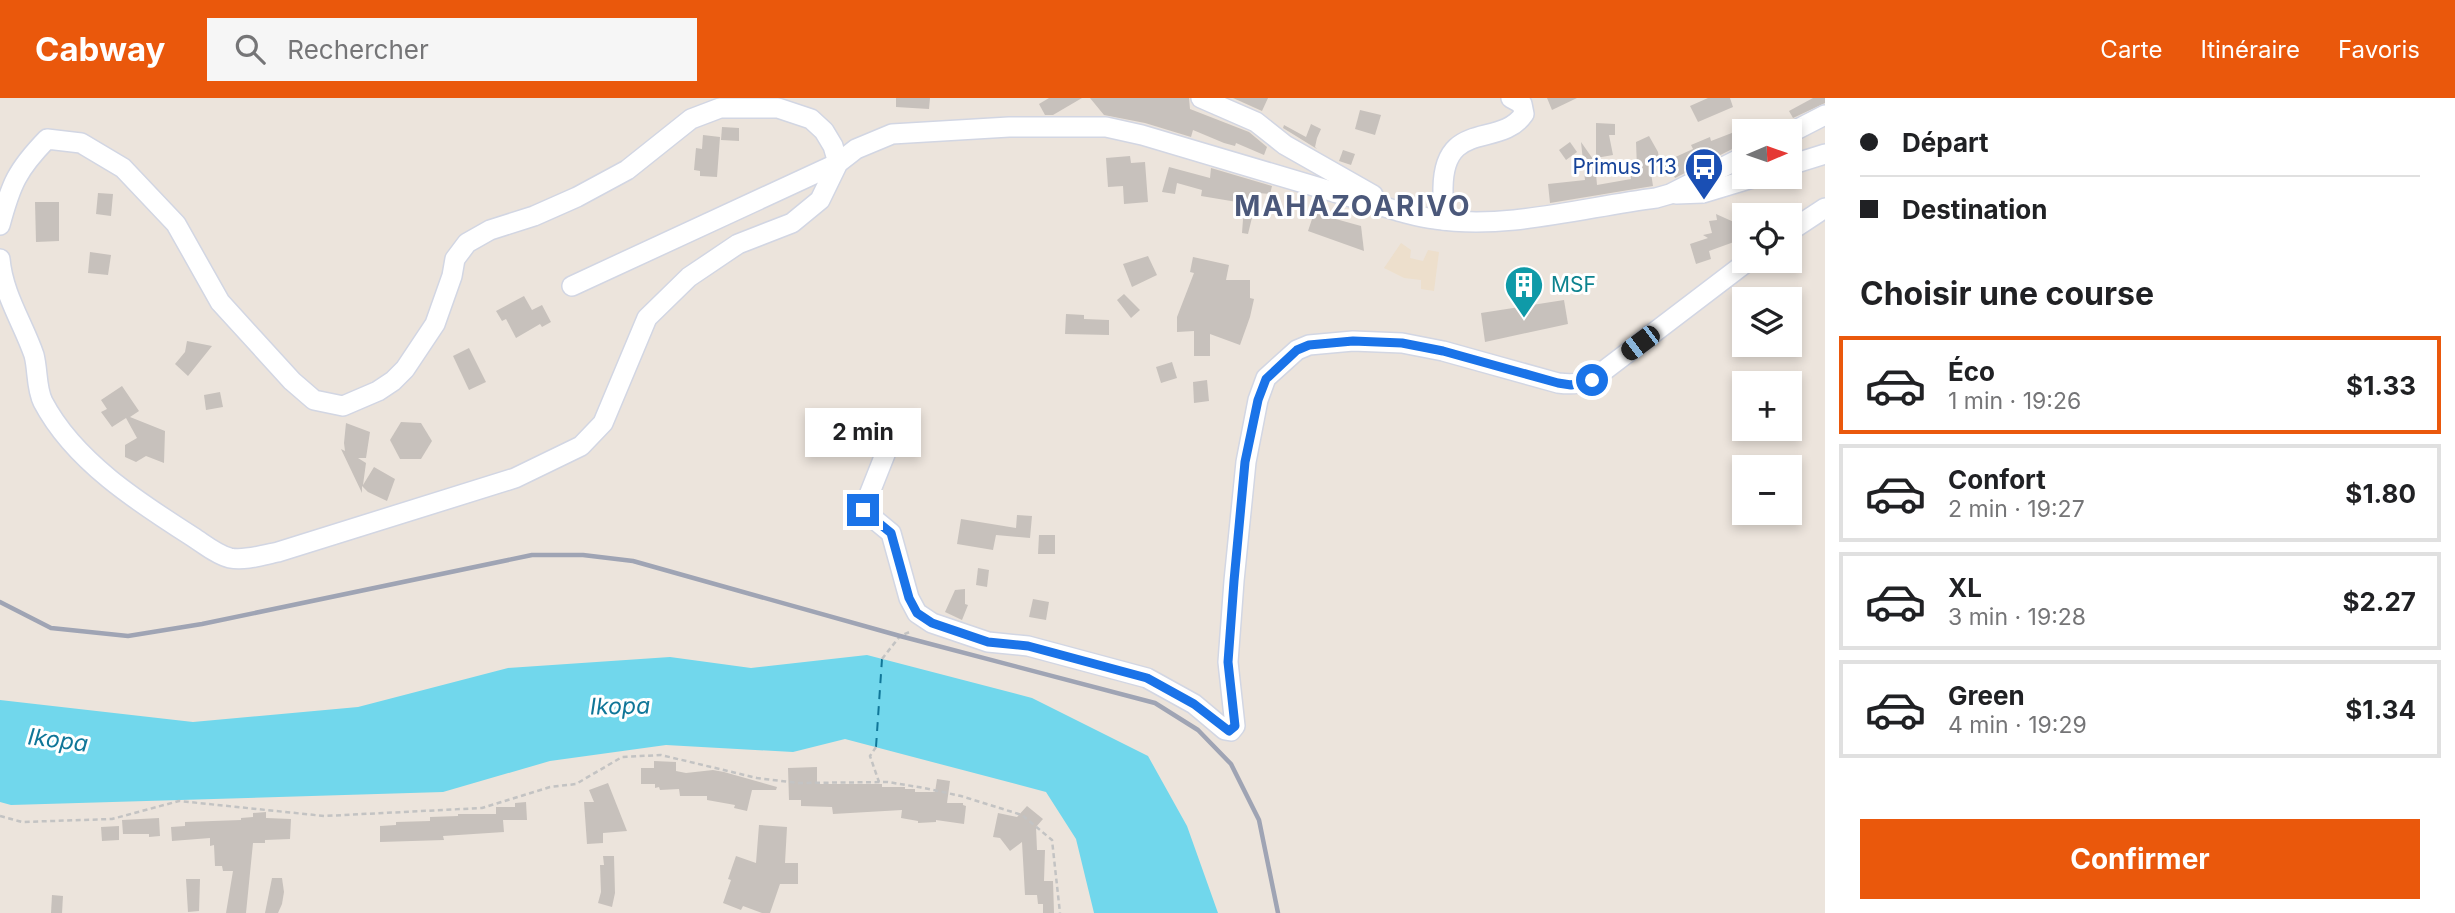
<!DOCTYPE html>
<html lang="fr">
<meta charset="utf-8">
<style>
body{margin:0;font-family:Inter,sans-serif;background:#f6f6f6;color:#202124;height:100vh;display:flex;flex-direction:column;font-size:26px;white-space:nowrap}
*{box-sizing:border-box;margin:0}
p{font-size:23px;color:#757577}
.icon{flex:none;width:38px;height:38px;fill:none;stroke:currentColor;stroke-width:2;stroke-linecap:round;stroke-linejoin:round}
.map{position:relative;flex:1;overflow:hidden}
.panel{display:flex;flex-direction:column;background:#fff;width:630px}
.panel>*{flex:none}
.guide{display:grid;align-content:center;height:154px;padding:0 35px;background:#fff}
.needle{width:46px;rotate:88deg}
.buttons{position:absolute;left:1732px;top:21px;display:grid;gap:14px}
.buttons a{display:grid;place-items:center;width:70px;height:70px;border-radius:0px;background:#fff;box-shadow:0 4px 10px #0003;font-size:35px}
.end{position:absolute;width:32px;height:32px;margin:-16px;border:9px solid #1a73e8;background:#fff;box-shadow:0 0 0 4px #fff}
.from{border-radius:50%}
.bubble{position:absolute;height:49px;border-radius:0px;background:#fff;box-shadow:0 4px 10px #0003;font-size:23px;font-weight:700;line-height:49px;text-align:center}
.car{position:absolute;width:21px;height:42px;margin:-21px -10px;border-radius:9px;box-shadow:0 0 5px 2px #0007;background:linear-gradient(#222 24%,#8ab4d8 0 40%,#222 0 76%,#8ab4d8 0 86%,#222 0)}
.guide b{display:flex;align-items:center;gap:24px;height:66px;font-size:26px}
.guide b+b{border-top:2px solid #e0e0e0}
.guide i{width:18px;height:18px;background:#202124}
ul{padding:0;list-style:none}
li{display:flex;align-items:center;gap:21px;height:98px;margin:0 14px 10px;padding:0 21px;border:4px solid #e0e0e0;border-radius:0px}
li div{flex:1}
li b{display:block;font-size:26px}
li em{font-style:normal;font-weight:700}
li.current{border-color:#ea580c}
li>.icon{width:63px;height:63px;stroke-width:1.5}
h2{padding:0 35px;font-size:32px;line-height:84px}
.action{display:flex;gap:14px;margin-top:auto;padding:14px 35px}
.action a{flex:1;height:80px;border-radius:0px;background:#ea580c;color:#fff;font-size:28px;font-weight:700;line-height:80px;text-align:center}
header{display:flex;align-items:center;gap:42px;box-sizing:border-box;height:98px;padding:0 35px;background:#ea580c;color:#fff}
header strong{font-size:33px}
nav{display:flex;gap:38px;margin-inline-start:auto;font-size:24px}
.search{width:490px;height:63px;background:#f6f6f6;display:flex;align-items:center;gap:18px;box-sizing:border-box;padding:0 24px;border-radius:0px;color:#757577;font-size:26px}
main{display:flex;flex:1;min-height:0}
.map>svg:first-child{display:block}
.education{fill:#eddfcc}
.water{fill:#71d7ec}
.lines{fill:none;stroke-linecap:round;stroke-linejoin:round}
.ferry{stroke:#107698;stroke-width:2;stroke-dasharray:9 7;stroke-linecap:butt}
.building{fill:#c7c1bc}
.minor-casing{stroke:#d2d6e3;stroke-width:22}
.path{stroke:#c3c3c3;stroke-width:2.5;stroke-dasharray:5 3.5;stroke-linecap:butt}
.minor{stroke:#fff;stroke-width:19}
.rail{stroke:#9fa4b4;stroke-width:4.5}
.route{stroke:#1a73e8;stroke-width:9}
.labels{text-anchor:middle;stroke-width:6;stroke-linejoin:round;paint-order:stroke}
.transit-label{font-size:21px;fill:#164399;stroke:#fff;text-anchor:end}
.culture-label{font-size:21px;fill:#0d838f;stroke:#fff;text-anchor:start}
.water-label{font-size:23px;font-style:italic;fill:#107698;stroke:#fff}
.district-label{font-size:28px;font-weight:bold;letter-spacing:2px;fill:#4b587a;stroke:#fff}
</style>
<header>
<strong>Cabway</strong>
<div class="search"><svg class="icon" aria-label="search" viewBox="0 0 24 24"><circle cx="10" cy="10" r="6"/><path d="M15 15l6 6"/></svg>Rechercher</div>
<nav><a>Carte</a><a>Itinéraire</a><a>Favoris</a></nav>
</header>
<main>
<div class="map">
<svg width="1825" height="815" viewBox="0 0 1825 815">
<rect width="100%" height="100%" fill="#ece4dc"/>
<polygon class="education" points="1401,145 1411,152 1410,160 1423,163 1428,152 1439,154 1434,193 1421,191 1421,182 1404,180 1384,170"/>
<polygon class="water" points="867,557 1032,600 1148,658 1187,728 1218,815 1094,815 1076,741 1046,694 845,641 793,654 666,647 550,663 443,694 11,707 0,704 0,602 193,624 358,609 508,570 670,559 751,570"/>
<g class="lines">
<polyline class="ferry" points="876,649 882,561"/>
</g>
<g class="building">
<polygon points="896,0 930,0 929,11 896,9"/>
<polygon points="1049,0 1082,0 1053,17 1045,17 1039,6"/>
<polygon points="1090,0 1189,0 1190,11 1249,34 1267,49 1264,57 1236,45 1235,48 1224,45 1193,32 1191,39 1145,25 1104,17"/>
<polygon points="1233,0 1268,0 1262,13"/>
<polygon points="1547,0 1577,0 1552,12"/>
<polygon points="1708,0 1730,0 1733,9 1698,24 1690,8"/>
<polygon points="1813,0 1825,0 1825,5 1793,20 1789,13"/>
<polygon points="1360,12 1381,17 1375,37 1355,31"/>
<polygon points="1596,25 1615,26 1615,37 1609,37 1613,57 1596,60"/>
<polygon points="1311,26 1321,31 1317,40 1315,49 1317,51 1283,30 1284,27 1306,39"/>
<polygon points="722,29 739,30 739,43 721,42"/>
<polygon points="1737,33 1742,46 1675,80 1671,71 1651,75 1653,88 1550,105 1548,86 1585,82 1581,44 1595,64 1597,87 1631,81 1630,71 1637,70 1636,44 1649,38 1658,54 1660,66 1693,51 1691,47 1710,39 1711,43"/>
<polygon points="703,37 720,39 717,79 700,78 700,73 694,72 696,50 702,51"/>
<polygon points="1570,44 1577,54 1566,62 1559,52"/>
<polygon points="1343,52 1355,56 1351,67 1339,63"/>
<polygon points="1130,58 1131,65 1145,64 1148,104 1124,106 1123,88 1108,89 1106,60"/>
<polygon points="1169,69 1210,80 1211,70 1272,88 1270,96 1258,95 1248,136 1242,135 1244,108 1237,106 1237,104 1201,98 1202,92 1177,85 1175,96 1162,94"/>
<polygon points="98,95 113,96 111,118 96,116"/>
<polygon points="35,104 59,104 59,143 36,144"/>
<polygon points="1314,115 1361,128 1364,153 1308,133"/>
<polygon points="1716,116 1745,129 1745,140 1709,153 1711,161 1696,166 1690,146 1708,140 1703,137 1712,135 1709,123 1717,122"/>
<polygon points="90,154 111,157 108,177 88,175"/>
<polygon points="1148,158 1157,177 1132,189 1123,166"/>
<polygon points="1193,159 1229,167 1226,182 1250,182 1250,200 1254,201 1250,219 1240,247 1210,236 1210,258 1194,258 1194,233 1177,234 1177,219 1194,175 1190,174"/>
<polygon points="1124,196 1140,212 1131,220 1117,202"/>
<polygon points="524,198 532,212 542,207 551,224 542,229 540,226 516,240 506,221 502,223 496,213"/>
<polygon points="1564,202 1568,226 1485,244 1481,215"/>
<polygon points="1066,216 1084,217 1084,221 1109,222 1109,237 1065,236"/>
<polygon points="187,243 212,248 188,278 175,266 185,254"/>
<polygon points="469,250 486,284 469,292 453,258"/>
<polygon points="1172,264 1177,280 1161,285 1156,269"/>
<polygon points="1207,282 1209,303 1194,305 1193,284"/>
<polygon points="122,288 139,313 130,319 165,333 164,365 146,358 136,364 125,359 125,347 137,340 126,320 112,329 101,314 107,311 101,302"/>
<polygon points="220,294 223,309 206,312 204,297"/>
<polygon points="401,324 421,325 432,343 421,361 400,361 390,342"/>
<polygon points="346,325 370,334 366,360 358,360 366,365 363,387 374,369 395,381 387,403 368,394 362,388 362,395 341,351 345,353 344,345"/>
<polygon points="1017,417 1032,418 1030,440 996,437 993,452 957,446 961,421 1016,430"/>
<polygon points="1039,437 1055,437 1055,456 1038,456"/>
<polygon points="978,470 989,472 987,489 976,487"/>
<polygon points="965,491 965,506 968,507 962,522 945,514 955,492"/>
<polygon points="1033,501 1049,504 1046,522 1029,519"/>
<polygon points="654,663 676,664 676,673 686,675 713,672 724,674 777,689 776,692 752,692 747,713 734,710 735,707 707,702 707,698 680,698 679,691 660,692 659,689 655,690 655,686 641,686 641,670 654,670"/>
<polygon points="817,669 817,686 882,686 882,689 905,689 905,691 915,691 915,694 935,694 937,681 950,683 947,705 963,705 963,707 966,708 964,726 936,722 936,724 918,725 918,723 901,720 902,712 833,716 832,709 801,708 801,702 789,702 788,670"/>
<polygon points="608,685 627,733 603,735 603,745 587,746 584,704 594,704 589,692"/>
<polygon points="526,704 527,722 503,722 504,734 443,738 444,742 380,744 380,728 396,727 396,724 430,723 430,719 458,718 458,716 496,716 496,709 515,709 515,705"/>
<polygon points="1027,708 1043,721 1036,729 1037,752 1045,752 1044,783 1053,783 1054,815 1043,815 1043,806 1038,806 1037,797 1025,797 1022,744 1010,753 1000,740 993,739 998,715 1017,719"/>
<polygon points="266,714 266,720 291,721 290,741 265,742 265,745 253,745 246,815 226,815 233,773 223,773 222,768 215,768 214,747 210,748 210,740 172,743 171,729 185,728 185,724 241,722 241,720 253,719 253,715"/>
<polygon points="159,720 160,738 149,739 149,736 123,736 122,722"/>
<polygon points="759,727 787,729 785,765 798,765 798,786 780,786 770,815 762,815 743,808 741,812 723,805 731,782 728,781 736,758 756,765"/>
<polygon points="119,728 119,742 102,743 101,729"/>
<polygon points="603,758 614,758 615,795 612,809 598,805 601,794 600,767 604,767"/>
<polygon points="272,780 282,780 284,794 282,806 278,815 265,815"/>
<polygon points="186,781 200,781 199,813 188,814"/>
<polygon points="52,797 63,798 62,815 51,815"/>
</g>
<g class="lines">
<g class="minor-casing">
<g id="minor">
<polyline points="1201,0 1256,24 1285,47 1373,97"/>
<polyline points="1790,35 1825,17"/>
<polyline points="1790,67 1825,56"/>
<polyline points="1676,96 1703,95 1756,79"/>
<path d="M1444,122C1442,113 1443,100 1443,90C1444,20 1500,51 1524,16L1522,6L1511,0"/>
<path d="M0,127C11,86 17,72 47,41L81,45L123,70L176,126L220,204L292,283L314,302L343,308L378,293L393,283L405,271L435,226L452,178L455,161L467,145L490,132L534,118L577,99L627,72L691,21L720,10H778L811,21L824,33L833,48L838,65L572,188"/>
<polyline points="1790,133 1825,110"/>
<path d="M0,161C3,196 23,225 34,257C38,272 36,290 43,304C74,363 138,404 193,439C204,446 217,457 230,460C245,463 263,457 278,454L515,380L581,348L603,325L647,220L689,179L738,146L792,125L820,102L838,65L856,51L892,36L1009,29H1106L1142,37L1398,113C1410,116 1423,120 1435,121C1508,132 1584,109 1656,100L1670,96L1745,58"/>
<path d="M886,354L863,412L891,435L909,500L917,515L932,525L988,544L1028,548L1147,580L1194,606L1225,632L1231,633L1235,628L1228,564L1234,483L1246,364L1258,302L1266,280L1297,252L1309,247L1353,243L1402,245L1443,253L1558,285C1573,287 1584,286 1597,278L1748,163"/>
</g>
</g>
<g class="path">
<polyline points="882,561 900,538 912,533"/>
<polyline points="876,649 870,658 879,684"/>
<polyline points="0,718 22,724 112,721 179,703 324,718 482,710 550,689 576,686 622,659 661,657 757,680 798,685 888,684 924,690 961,698 1022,717 1052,742 1060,815"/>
</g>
<use href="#minor" class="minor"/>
<polyline class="rail" points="0,504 51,530 128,538 202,526 532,457 583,457 633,463 900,538 1155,605 1198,632 1231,666 1259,722 1278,815"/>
</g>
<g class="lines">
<polyline class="route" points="863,412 891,435 909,500 917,515 932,525 988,544 1028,548 1147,580 1194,606 1229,633 1235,628 1228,564 1234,483 1245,364 1258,302 1266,281 1297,252 1309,247 1353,243 1402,245 1443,253 1558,285 1571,287 1592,282"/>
</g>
<defs>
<g id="bus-pin" transform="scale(2.0125)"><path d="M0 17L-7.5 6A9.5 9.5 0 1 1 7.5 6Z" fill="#1a4fb4" stroke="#fff"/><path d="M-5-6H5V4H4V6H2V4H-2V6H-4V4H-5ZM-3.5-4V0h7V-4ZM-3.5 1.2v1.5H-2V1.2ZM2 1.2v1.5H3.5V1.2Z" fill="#fff"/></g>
<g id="building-pin" transform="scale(2.0125)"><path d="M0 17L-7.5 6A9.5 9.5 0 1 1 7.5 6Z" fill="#0f9aa8" stroke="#fff"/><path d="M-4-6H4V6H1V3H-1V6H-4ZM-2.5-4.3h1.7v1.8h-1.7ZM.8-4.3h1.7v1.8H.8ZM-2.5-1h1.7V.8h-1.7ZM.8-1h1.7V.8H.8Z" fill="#fff"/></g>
</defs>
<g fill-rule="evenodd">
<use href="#bus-pin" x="1704" y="69"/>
<use href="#building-pin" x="1524" y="187"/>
</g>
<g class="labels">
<g class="transit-label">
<text x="1677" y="76">Primus 113</text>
</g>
<g class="culture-label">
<text x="1551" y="194">MSF</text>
</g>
<g class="water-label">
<text transform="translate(620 608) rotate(-1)" y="8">Ikopa</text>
<text transform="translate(58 642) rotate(7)" y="8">Ikopa</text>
</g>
<g class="district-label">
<text x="1353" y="118">MAHAZOARIVO</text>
</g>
</g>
</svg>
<div class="buttons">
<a><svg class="needle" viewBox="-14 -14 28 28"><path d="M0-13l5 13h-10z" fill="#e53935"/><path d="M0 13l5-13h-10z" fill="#757577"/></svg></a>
<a><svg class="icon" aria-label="locate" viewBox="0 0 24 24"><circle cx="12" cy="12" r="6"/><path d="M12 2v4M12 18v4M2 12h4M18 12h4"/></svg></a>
<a><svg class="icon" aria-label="layers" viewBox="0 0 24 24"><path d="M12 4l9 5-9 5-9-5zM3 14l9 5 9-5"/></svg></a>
<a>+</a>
<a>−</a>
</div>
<i class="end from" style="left:1592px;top:282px"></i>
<i class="end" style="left:863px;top:412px"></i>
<div class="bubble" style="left:805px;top:310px;width:116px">2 min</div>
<i class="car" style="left:1640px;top:245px;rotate:233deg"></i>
</div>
<section class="panel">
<div class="guide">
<b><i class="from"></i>Départ</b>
<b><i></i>Destination</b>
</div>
<h2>Choisir une course</h2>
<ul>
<li class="current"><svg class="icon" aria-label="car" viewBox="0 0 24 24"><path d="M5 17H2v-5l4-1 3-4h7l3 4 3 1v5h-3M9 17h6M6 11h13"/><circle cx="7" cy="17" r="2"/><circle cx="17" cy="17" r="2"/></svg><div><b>Éco</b><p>1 min · 19:26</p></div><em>$1.33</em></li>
<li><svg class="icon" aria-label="car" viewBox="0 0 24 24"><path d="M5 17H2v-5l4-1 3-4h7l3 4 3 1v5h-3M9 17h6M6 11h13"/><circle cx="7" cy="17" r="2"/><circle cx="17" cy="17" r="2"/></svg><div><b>Confort</b><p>2 min · 19:27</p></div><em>$1.80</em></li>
<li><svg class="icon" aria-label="car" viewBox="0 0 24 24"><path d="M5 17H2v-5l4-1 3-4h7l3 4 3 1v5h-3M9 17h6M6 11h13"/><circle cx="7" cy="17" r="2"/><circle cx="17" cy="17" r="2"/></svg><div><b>XL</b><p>3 min · 19:28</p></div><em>$2.27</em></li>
<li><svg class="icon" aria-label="car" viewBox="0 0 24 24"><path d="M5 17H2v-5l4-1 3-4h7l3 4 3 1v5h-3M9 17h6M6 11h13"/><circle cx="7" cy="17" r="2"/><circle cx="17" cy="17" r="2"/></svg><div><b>Green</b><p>4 min · 19:29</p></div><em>$1.34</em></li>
</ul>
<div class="action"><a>Confirmer</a></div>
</section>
</main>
